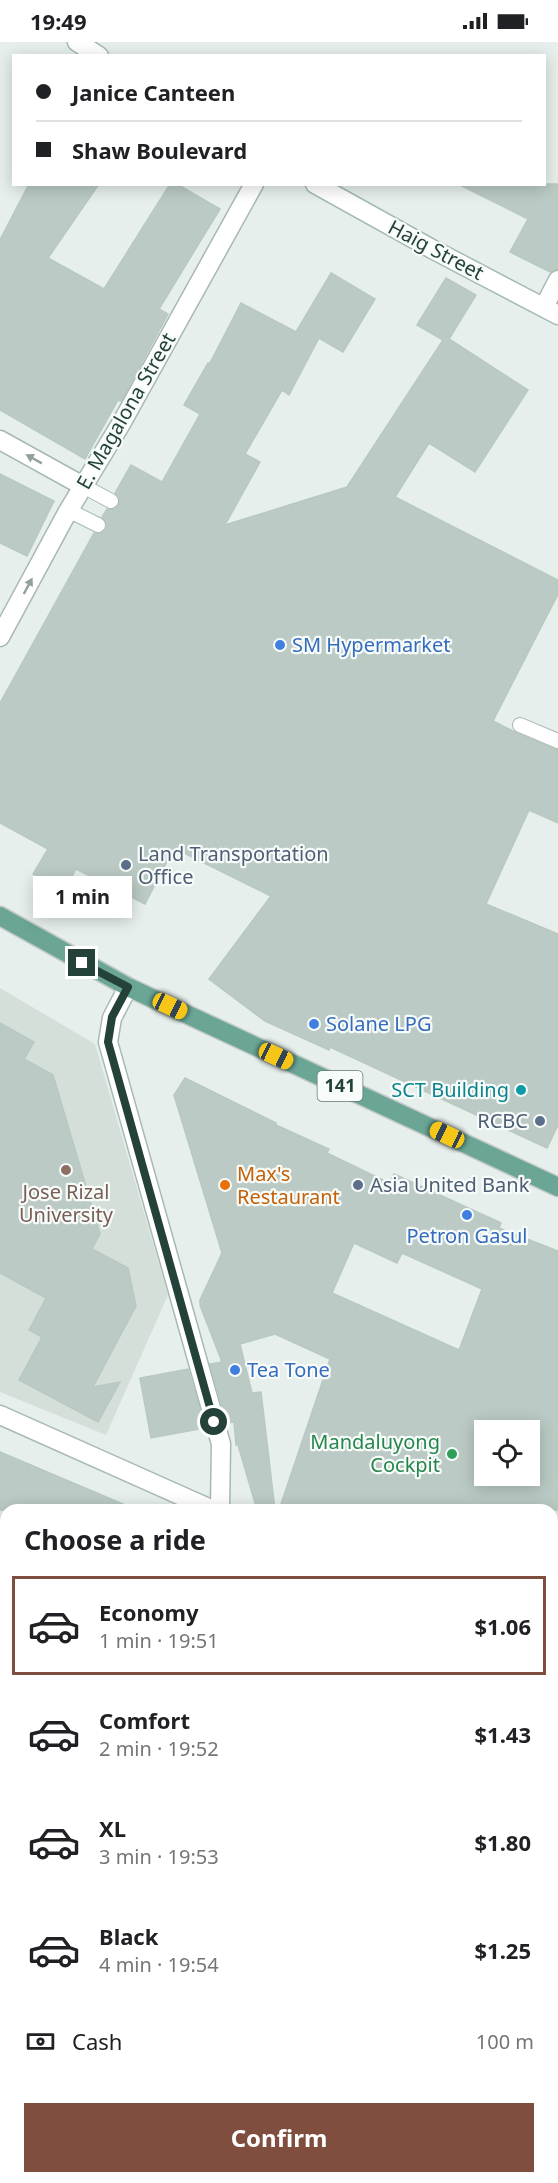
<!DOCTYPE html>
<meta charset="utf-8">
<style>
body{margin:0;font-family:"Noto Sans",sans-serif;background:#f2f2f2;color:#202124;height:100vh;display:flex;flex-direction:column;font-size:22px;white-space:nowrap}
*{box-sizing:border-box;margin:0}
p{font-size:20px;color:#757577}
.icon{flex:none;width:33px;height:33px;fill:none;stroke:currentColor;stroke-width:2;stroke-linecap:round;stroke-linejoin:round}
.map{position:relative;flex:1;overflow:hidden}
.details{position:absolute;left:0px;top:1462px;width:558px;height:680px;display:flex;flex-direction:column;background:#fff;border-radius:18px 18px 0 0;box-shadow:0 3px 15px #0003}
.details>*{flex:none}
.hud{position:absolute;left:12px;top:12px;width:534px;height:132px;border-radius:0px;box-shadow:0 3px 15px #0003;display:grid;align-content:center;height:132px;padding:0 24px;background:#fff}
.buttons{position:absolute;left:474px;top:1378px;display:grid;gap:12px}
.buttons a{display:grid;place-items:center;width:66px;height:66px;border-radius:0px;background:#fff;box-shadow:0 3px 15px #0003;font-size:30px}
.end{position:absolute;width:27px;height:27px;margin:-14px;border:8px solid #24423a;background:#fff;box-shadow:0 0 0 3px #fff}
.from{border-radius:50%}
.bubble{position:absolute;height:42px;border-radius:0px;background:#fff;box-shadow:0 3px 15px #0003;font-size:20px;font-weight:700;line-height:42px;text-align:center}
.car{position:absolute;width:18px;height:36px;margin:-18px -9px;border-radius:8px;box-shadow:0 0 4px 2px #0007;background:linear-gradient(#f5c518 24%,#345 0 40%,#f5c518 0 76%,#345 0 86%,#f5c518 0)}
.hud b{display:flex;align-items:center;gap:21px;height:57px;font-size:22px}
.hud b+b{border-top:2px solid #e0e0e0}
.hud i{width:15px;height:15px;background:#202124}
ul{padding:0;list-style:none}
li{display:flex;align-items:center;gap:18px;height:99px;margin:0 12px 9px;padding:0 12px;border:3px solid transparent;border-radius:0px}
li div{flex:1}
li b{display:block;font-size:22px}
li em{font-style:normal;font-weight:700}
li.active{border-color:#7f4e3f}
li>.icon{width:54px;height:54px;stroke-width:1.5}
h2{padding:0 24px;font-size:27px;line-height:72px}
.pay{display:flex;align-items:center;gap:15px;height:66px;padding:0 24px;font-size:22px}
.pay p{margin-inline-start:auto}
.button{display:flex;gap:12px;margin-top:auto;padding:12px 24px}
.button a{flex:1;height:69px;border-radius:0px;background:#7f4e3f;color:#fff;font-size:24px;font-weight:700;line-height:69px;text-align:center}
.status{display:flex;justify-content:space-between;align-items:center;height:42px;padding:0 30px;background:#fff;direction:ltr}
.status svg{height:16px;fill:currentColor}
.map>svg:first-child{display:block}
.built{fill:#d4dfda}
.building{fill:#bbcac4;stroke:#b8c9c2;stroke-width:1.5;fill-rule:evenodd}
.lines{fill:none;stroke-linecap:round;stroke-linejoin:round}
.lane-casing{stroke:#a8b8b2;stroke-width:16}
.street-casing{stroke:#a8b8b2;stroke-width:21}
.secondary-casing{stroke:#a4bbb3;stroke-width:21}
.primary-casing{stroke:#c2cac8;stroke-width:21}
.lane{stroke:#fff;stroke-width:14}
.street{stroke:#fff;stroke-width:18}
.secondary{stroke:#fff;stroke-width:18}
.primary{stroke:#6aa596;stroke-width:18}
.oneway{fill:#92a09c}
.route{stroke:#24423a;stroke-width:8}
.shop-dot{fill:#3f7fe0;stroke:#f7fbf9;stroke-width:2}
.service-dot{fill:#5c6f8a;stroke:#f7fbf9;stroke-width:2}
.culture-dot{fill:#0f9aa8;stroke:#f7fbf9;stroke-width:2}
.education-dot{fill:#8d6e63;stroke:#f7fbf9;stroke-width:2}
.food-dot{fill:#e8710a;stroke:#f7fbf9;stroke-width:2}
.leisure-dot{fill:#2e9e5b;stroke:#f7fbf9;stroke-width:2}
.labels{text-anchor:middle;stroke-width:4.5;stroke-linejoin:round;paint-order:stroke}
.shield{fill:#f7fbf9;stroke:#637a73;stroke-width:1.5}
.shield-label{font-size:18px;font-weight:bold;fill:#24423a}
.street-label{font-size:20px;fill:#24423a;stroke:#f7fbf9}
.shop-label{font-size:20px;fill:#366cbe;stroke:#f7fbf9;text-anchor:start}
.service-label{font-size:20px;fill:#4e5e75;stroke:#f7fbf9;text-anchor:start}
.culture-label{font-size:20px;fill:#0d838f;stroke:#f7fbf9;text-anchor:end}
.food-label{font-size:20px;fill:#c56008;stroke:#f7fbf9;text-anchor:start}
.education-label{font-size:20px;fill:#785e54;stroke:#f7fbf9}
.leisure-label{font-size:20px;fill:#27864d;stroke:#f7fbf9;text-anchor:end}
</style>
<div class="status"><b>19:49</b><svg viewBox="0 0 49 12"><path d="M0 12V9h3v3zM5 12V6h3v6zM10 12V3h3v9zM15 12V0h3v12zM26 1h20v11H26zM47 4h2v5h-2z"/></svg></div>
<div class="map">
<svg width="558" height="2141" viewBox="0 0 558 2141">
<rect width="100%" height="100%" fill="#e6efeb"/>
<polygon class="built" points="0,946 95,1002 168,1253 106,1393 0,1350"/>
<g class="building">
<polygon points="29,142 99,142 48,216 104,247 170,142 177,142 220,167 159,267 168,272 121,359 118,358 85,417 0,368 0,198"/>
<polygon points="458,142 558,142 558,227 550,230 510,210 528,177"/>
<polygon points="331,231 375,257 343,310 319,296 289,353 282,348 245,412 260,420 225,483 347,445 443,298 417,283 446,236 476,253 449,297 528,348 475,430 429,401 395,455 558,538 558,552 493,679 517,691 558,708 558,781 529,768 486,862 558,892 558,1083 547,1106 330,1005 329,1008 265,979 209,937 271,854 174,806 145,862 76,827 64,849 33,832 48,807 0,781 0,661 94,491 99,492 106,488 107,482 102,475 107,467 115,467 119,463 119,455 115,451 131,423 162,440 200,372 184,363 208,321 210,321 241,261 296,290"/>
<polygon points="0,432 54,459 27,514 0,501"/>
<polygon points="0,981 34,1000 24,1017 53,1033 100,1192 92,1207 128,1226 136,1264 93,1345 120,1340 98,1380 19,1338 42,1295 29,1288 46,1256 0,1231"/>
<path d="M185,1036L276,1081V1083L329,1107L327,1111L389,1141L394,1132L501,1181L499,1186L558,1209V1468H279L330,1317L275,1292L240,1302L252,1351L261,1350L275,1468H257L238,1403H236L234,1380L227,1381L210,1322L222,1320L200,1263V1258L222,1211L174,1053ZM354,1201L397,1221L402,1211L482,1247L459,1308L332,1251ZM484,1389H530V1434H484Z"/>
<polygon points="188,1327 205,1386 151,1396 140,1336"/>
<polygon points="0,1410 137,1468 0,1468"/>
</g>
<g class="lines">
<g class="lane-casing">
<g id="lane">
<polyline points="83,444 111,459"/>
<polyline points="67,471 76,472 98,483"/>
<polyline points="520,683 558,699"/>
</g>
</g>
<g class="street-casing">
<g id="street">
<polyline points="544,265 558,238"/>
<polyline points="0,398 83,444"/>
<polyline points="0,595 67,471 122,380 254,142"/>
<polyline points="128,945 112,976 108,1000 221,1402 220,1468"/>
<polyline points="0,1373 213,1468"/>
<polyline points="552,1612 558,1615"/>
<polyline points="0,1738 6,1741"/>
<polyline points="552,1965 558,1968"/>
<polyline points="0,2049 6,2051"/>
<polyline points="239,2136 253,2141"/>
</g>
</g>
<g class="secondary-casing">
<g id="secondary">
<polyline points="77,0 99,14"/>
<polyline points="315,142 432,207 558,273"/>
</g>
</g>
<g class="primary-casing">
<polyline id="primary" points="0,874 128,945 558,1145"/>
</g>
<use href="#lane" class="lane"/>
<use href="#street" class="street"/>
<use href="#secondary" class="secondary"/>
<use href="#primary" class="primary"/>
</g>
<defs><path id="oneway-solid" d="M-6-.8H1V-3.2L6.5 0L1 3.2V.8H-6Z" transform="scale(1.5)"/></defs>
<g class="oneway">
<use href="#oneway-solid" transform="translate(34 417) rotate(-151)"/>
<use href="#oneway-solid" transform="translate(28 544) rotate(-62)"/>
</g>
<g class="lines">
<polyline class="route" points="82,921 128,945 112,975 108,1000 214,1380"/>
</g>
<g class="shop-dot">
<circle cx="280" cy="603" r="6"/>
<circle cx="314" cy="982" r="6"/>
<circle cx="467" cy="1173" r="6"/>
<circle cx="235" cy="1328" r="6"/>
</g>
<g class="service-dot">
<circle cx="126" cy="823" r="6"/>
<circle cx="540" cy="1079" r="6"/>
<circle cx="358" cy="1143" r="6"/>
</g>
<circle class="culture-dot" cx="521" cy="1048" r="6"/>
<circle class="education-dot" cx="66" cy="1128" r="6"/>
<circle class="food-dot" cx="225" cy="1143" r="6"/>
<circle class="leisure-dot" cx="452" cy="1412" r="6"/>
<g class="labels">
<rect class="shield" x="317.5" y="1029" width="45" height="30" rx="4.5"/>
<g class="shield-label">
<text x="340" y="1050">141</text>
</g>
<g class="street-label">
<text transform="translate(436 208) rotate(28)" y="7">Haig Street</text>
<text transform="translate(126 369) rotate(-60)" y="7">E. Magalona Street</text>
</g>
<g class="shop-label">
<text x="292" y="610">SM Hypermarket</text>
<text x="326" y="989">Solane LPG</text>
<text x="467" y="1201" text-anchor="middle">Petron Gasul</text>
<text x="247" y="1335">Tea Tone</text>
</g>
<g class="service-label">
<text x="138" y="819">Land Transportation<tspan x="138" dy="23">Office</tspan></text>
<text x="528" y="1086" text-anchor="end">RCBC</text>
<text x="370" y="1150">Asia United Bank</text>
</g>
<g class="culture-label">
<text x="509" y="1055">SCT Building</text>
</g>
<g class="food-label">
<text x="237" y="1139">Max's<tspan x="237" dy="23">Restaurant</tspan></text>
</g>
<g class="education-label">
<text x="66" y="1157">Jose Rizal<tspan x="66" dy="23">University</tspan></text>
</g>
<g class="leisure-label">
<text x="440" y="1407">Mandaluyong<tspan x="440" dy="23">Cockpit</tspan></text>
</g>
</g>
</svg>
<div class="buttons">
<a><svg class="icon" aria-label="locate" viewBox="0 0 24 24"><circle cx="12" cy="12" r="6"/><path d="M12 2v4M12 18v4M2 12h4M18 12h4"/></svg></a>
</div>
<i class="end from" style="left:214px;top:1380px"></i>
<i class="end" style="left:82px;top:921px"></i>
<div class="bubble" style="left:33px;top:834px;width:99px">1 min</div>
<i class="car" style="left:170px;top:964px;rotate:115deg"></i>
<i class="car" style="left:276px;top:1014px;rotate:115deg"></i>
<i class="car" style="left:447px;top:1093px;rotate:295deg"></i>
<div class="hud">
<b><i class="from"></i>Janice Canteen</b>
<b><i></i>Shaw Boulevard</b>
</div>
<section class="details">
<h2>Choose a ride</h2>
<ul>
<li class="active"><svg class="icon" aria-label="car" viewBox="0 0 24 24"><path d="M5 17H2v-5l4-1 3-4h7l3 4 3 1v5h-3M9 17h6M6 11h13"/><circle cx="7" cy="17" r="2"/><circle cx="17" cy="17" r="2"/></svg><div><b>Economy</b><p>1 min · 19:51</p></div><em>$1.06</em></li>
<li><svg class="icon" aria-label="car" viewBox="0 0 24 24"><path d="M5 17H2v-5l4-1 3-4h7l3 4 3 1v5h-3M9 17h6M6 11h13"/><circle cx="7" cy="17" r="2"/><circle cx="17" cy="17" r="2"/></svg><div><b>Comfort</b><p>2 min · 19:52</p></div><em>$1.43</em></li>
<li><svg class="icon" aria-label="car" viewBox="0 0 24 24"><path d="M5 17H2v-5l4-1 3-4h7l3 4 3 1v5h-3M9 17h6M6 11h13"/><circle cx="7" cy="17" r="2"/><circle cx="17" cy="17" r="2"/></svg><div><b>XL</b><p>3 min · 19:53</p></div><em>$1.80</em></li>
<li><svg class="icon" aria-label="car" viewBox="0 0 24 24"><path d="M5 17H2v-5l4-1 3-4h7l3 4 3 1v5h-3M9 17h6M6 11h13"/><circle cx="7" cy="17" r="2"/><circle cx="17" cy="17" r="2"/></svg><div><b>Black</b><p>4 min · 19:54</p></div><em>$1.25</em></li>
</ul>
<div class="pay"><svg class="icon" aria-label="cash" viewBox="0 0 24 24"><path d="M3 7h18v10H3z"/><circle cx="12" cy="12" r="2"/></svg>Cash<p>100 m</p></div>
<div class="button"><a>Confirm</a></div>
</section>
</div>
